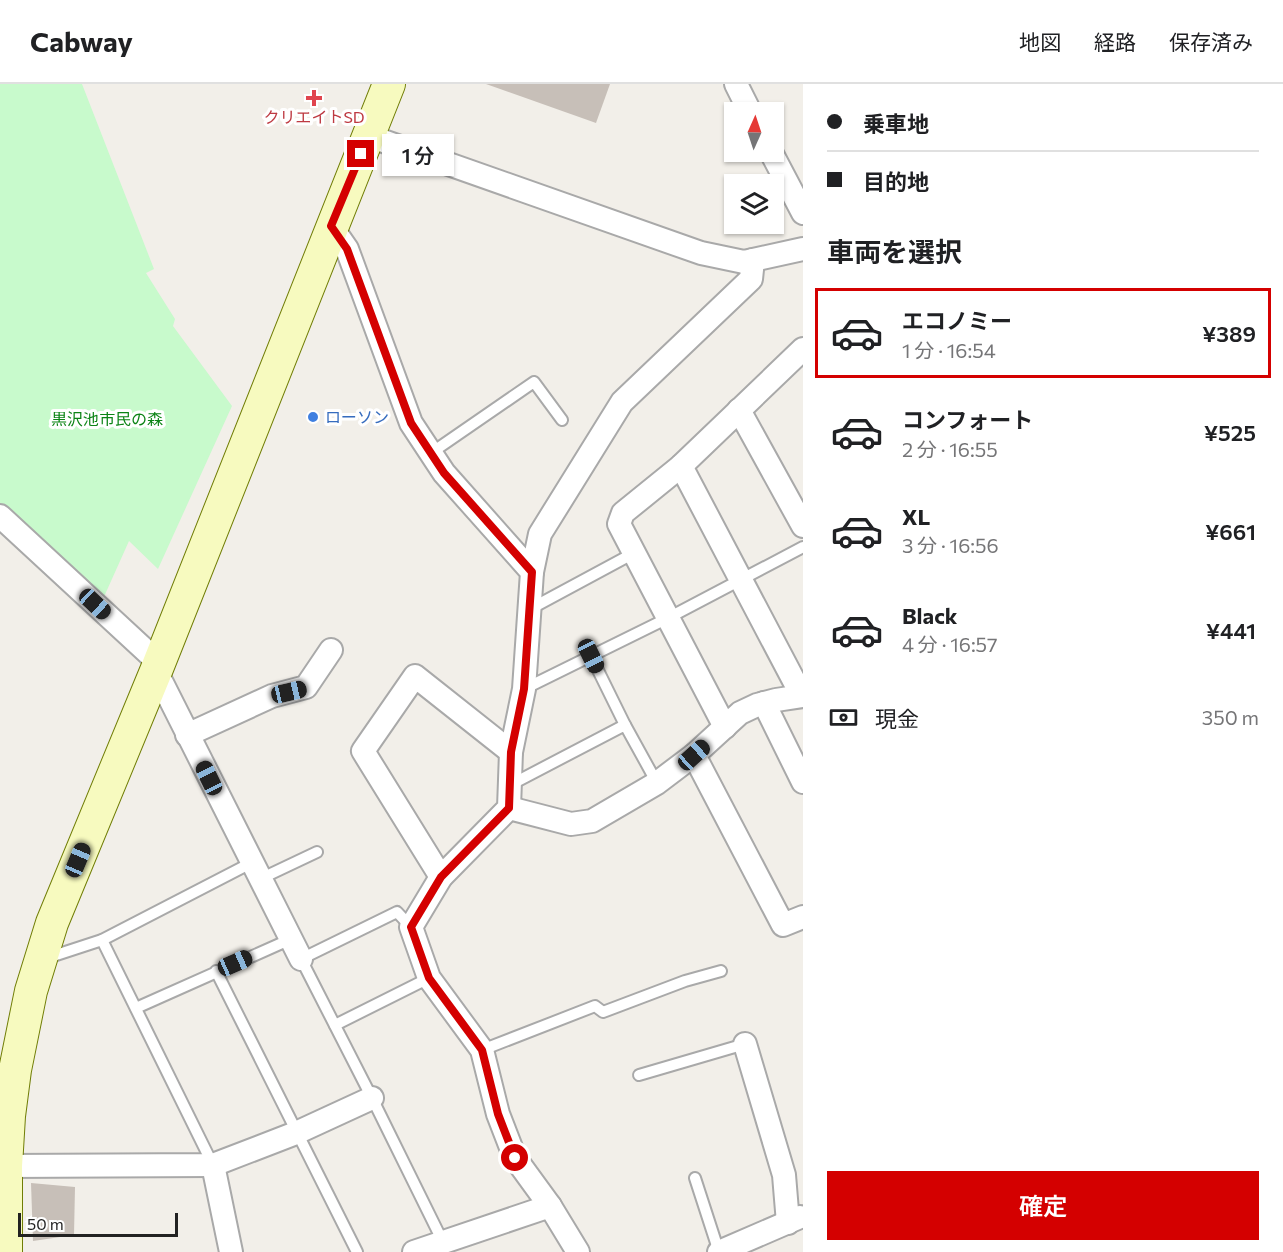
<!DOCTYPE html>
<html lang="ja">
<meta charset="utf-8">
<style>
body{margin:0;font-family:Commissioner,"Noto Sans JP",sans-serif;background:#f2f2f2;color:#202124;height:100vh;display:flex;flex-direction:column;font-size:22px;white-space:nowrap}
*{box-sizing:border-box;margin:0}
p{font-size:20px;color:#757577}
.icon{flex:none;width:33px;height:33px;fill:none;stroke:currentColor;stroke-width:2;stroke-linecap:round;stroke-linejoin:round}
.map{position:relative;flex:1;overflow:hidden}
.details{display:flex;flex-direction:column;background:#fff;width:480px}
.details>*{flex:none}
.top-card{display:grid;align-content:center;height:132px;padding:0 24px;background:#fff}
.needle{width:39px;rotate:3deg}
.buttons{position:absolute;left:724px;top:18px;display:grid;gap:12px}
.buttons a{display:grid;place-items:center;width:60px;height:60px;border-radius:0px;background:#fff;box-shadow:0 2px 4px #0004;font-size:30px}
.scale{position:absolute;left:18px;bottom:15px;width:160px;box-sizing:border-box;padding-left:6px;border:3px solid #222;border-top:0;font-size:16px;line-height:21px;white-space:nowrap;color:#222;-webkit-text-stroke:4px #fff;paint-order:stroke}
.end{position:absolute;width:27px;height:27px;margin:-14px;border:8px solid #d40000;background:#fff;box-shadow:0 0 0 3px #fff}
.from{border-radius:50%}
.bubble{position:absolute;height:42px;border-radius:0px;background:#fff;box-shadow:0 2px 4px #0004;font-size:20px;font-weight:600;line-height:42px;text-align:center}
.car{position:absolute;width:18px;height:36px;margin:-18px -9px;border-radius:8px;box-shadow:0 0 4px 2px #0007;background:linear-gradient(#222 24%,#8ab4d8 0 40%,#222 0 76%,#8ab4d8 0 86%,#222 0)}
.top-card b{display:flex;align-items:center;gap:21px;height:57px;font-size:22px}
.top-card b+b{border-top:2px solid #e0e0e0}
.top-card i{width:15px;height:15px;background:#202124}
ul{padding:0;list-style:none}
li{display:flex;align-items:center;gap:18px;height:90px;margin:0 12px 9px;padding:0 12px;border:3px solid transparent;border-radius:0px}
li div{flex:1}
li b{display:block;font-size:22px}
li em{font-style:normal;font-weight:600}
li.current{border-color:#d40000}
li>.icon{width:54px;height:54px;stroke-width:1.5}
h2{padding:0 24px;font-size:27px;line-height:72px}
.pay{display:flex;align-items:center;gap:15px;height:66px;padding:0 24px;font-size:22px}
.pay p{margin-inline-start:auto}
.action{display:flex;gap:12px;margin-top:auto;padding:12px 24px}
.action a{flex:1;height:69px;border-radius:0px;background:#d40000;color:#fff;font-size:24px;font-weight:600;line-height:69px;text-align:center}
header{display:flex;align-items:center;gap:36px;box-sizing:border-box;height:84px;padding:0 30px;background:#fff;border-bottom:2px solid #e0e0e0}
header strong{font-size:28px}
nav{display:flex;gap:33px;margin-inline-start:auto;font-size:21px}
main{display:flex;flex:1;min-height:0}
.map>svg:first-child{display:block}
.park{fill:#c8facc}
.building{fill:#c7bfb8}
.lines{fill:none;stroke-linecap:round;stroke-linejoin:round}
.lane-casing{stroke:#a9a9a9;stroke-width:14}
.street-casing{stroke:#a9a9a9;stroke-width:26}
.secondary-casing{stroke:#707d05;stroke-width:34}
.lane{stroke:#fff;stroke-width:10}
.street{stroke:#fff;stroke-width:22}
.secondary{stroke:#f7fabf;stroke-width:32}
.route{stroke:#d40000;stroke-width:8}
.health-dot{fill:#e0444e;stroke:#fff;stroke-width:2}
.shop-dot{fill:#3f7fe0;stroke:#fff;stroke-width:2}
.labels{text-anchor:middle;stroke-width:6;stroke-linejoin:round;paint-order:stroke}
.health-label{font-size:16px;fill:#be3a42;stroke:#fff}
.shop-label{font-size:16px;fill:#366cbe;stroke:#fff;text-anchor:start}
.park-label{font-size:16px;fill:#0c8416;stroke:#fff}
</style>
<header>
<strong>Cabway</strong>
<nav><a>地図</a><a>経路</a><a>保存済み</a></nav>
</header>
<main>
<div class="map">
<svg width="803" height="1168" viewBox="0 0 803 1168">
<rect width="100%" height="100%" fill="#f2efe9"/>
<polygon class="park" points="0,0 82,0 154,185 146,189 175,235 173,242 232,322 158,485 129,457 103,515 0,422"/>
<g class="building">
<polygon points="486,0 610,0 596,39"/>
<polygon points="31,1099 75,1103 74,1151 33,1157"/>
</g>
<g class="lines">
<g class="lane-casing">
<g id="lane">
<polyline points="431,369 534,298 562,336"/>
<polyline points="530,525 634,469"/>
<polyline points="591,572 625,641"/>
<polyline points="524,605 668,534 803,463"/>
<polyline points="510,701 625,641 657,699"/>
<polyline points="260,795 317,768"/>
<polyline points="411,843 397,828 301,875 372,1014 443,1158"/>
<polyline points="102,856 213,1081"/>
<polyline points="47,874 102,856 251,779"/>
<polyline points="216,887 357,1168"/>
<polyline points="136,924 291,855"/>
<polyline points="335,941 429,894"/>
<polyline points="482,966 595,922 603,928 685,897 721,887"/>
<polyline points="639,991 745,960"/>
<polyline points="695,1094 719,1168"/>
</g>
</g>
<g class="street-casing">
<g id="street">
<polyline points="736,0 750,28"/>
<polyline points="369,52 701,169 744,178 803,165"/>
<polyline points="771,68 803,129"/>
<polyline points="331,142 347,165 411,339 444,389 532,488 524,605 511,668 509,724 441,793 411,843 429,894 482,966 498,1030 515,1074 550,1122 578,1168"/>
<polyline points="739,326 803,442"/>
<polyline points="681,382 802,612"/>
<polyline points="0,432 159,579"/>
<polyline points="532,488 540,450 622,318 751,195 753,176"/>
<polyline points="156,587 301,875"/>
<polyline points="764,619 803,698"/>
<polyline points="725,643 619,440 623,429 681,382 803,265"/>
<polyline points="187,651 272,612 306,603 331,566"/>
<polyline points="694,671 783,841 803,833"/>
<polyline points="509,724 571,740 592,737 657,699 694,671 740,629 757,621 776,616 803,612"/>
<polyline points="441,793 363,667 415,592 511,668"/>
<polyline points="745,960 784,1091 788,1139"/>
<polyline points="213,1081 231,1168"/>
<polyline points="6,1082 213,1081 296,1049 372,1014"/>
<polyline points="414,1168 550,1122"/>
<polyline points="719,1168 800,1133"/>
</g>
</g>
<g class="secondary-casing">
<polyline id="secondary" points="6,1168 6,1082 9,1032 15,986 31,907 52,839 156,587 389,0"/>
</g>
<use href="#lane" class="lane"/>
<use href="#street" class="street"/>
<use href="#secondary" class="secondary"/>
</g>
<g class="lines">
<polyline class="route" points="361,70 331,142 347,165 411,339 444,389 532,488 524,605 511,668 509,724 441,793 411,843 429,894 482,966 498,1030 515,1074"/>
</g>
<path class="health-dot" d="M311 5h6v6h6v6h-6v6h-6v-6h-6v-6h6z"/>
<circle class="shop-dot" cx="313" cy="333" r="6"/>
<g class="labels">
<g class="health-label">
<text x="314" y="39">クリエイトSD</text>
</g>
<g class="shop-label">
<text x="325" y="339">ローソン</text>
</g>
<g class="park-label">
<text x="107" y="341">黒沢池市民の森</text>
</g>
</g>
</svg>
<div class="buttons">
<a><svg class="needle" viewBox="-14 -14 28 28"><path d="M0-13l5 13h-10z" fill="#e53935"/><path d="M0 13l5-13h-10z" fill="#757577"/></svg></a>
<a><svg class="icon" aria-label="layers" viewBox="0 0 24 24"><path d="M12 4l9 5-9 5-9-5zM3 14l9 5 9-5"/></svg></a>
</div>
<div class="scale">50 m</div>
<i class="end from" style="left:515px;top:1074px"></i>
<i class="end" style="left:361px;top:70px"></i>
<div class="bubble" style="left:382px;top:50px;width:72px">1 分</div>
<i class="car" style="left:95px;top:520px;rotate:133deg"></i>
<i class="car" style="left:591px;top:572px;rotate:154deg"></i>
<i class="car" style="left:289px;top:608px;rotate:77deg"></i>
<i class="car" style="left:694px;top:671px;rotate:48deg"></i>
<i class="car" style="left:209px;top:694px;rotate:334deg"></i>
<i class="car" style="left:78px;top:776px;rotate:23deg"></i>
<i class="car" style="left:235px;top:879px;rotate:66deg"></i>
</div>
<section class="details">
<div class="top-card">
<b><i class="from"></i>乗車地</b>
<b><i></i>目的地</b>
</div>
<h2>車両を選択</h2>
<ul>
<li class="current"><svg class="icon" aria-label="car" viewBox="0 0 24 24"><path d="M5 17H2v-5l4-1 3-4h7l3 4 3 1v5h-3M9 17h6M6 11h13"/><circle cx="7" cy="17" r="2"/><circle cx="17" cy="17" r="2"/></svg><div><b>エコノミー</b><p>1 分 · 16:54</p></div><em>¥389</em></li>
<li><svg class="icon" aria-label="car" viewBox="0 0 24 24"><path d="M5 17H2v-5l4-1 3-4h7l3 4 3 1v5h-3M9 17h6M6 11h13"/><circle cx="7" cy="17" r="2"/><circle cx="17" cy="17" r="2"/></svg><div><b>コンフォート</b><p>2 分 · 16:55</p></div><em>¥525</em></li>
<li><svg class="icon" aria-label="car" viewBox="0 0 24 24"><path d="M5 17H2v-5l4-1 3-4h7l3 4 3 1v5h-3M9 17h6M6 11h13"/><circle cx="7" cy="17" r="2"/><circle cx="17" cy="17" r="2"/></svg><div><b>XL</b><p>3 分 · 16:56</p></div><em>¥661</em></li>
<li><svg class="icon" aria-label="car" viewBox="0 0 24 24"><path d="M5 17H2v-5l4-1 3-4h7l3 4 3 1v5h-3M9 17h6M6 11h13"/><circle cx="7" cy="17" r="2"/><circle cx="17" cy="17" r="2"/></svg><div><b>Black</b><p>4 分 · 16:57</p></div><em>¥441</em></li>
</ul>
<div class="pay"><svg class="icon" aria-label="cash" viewBox="0 0 24 24"><path d="M3 7h18v10H3z"/><circle cx="12" cy="12" r="2"/></svg>現金<p>350 m</p></div>
<div class="action"><a>確定</a></div>
</section>
</main>
